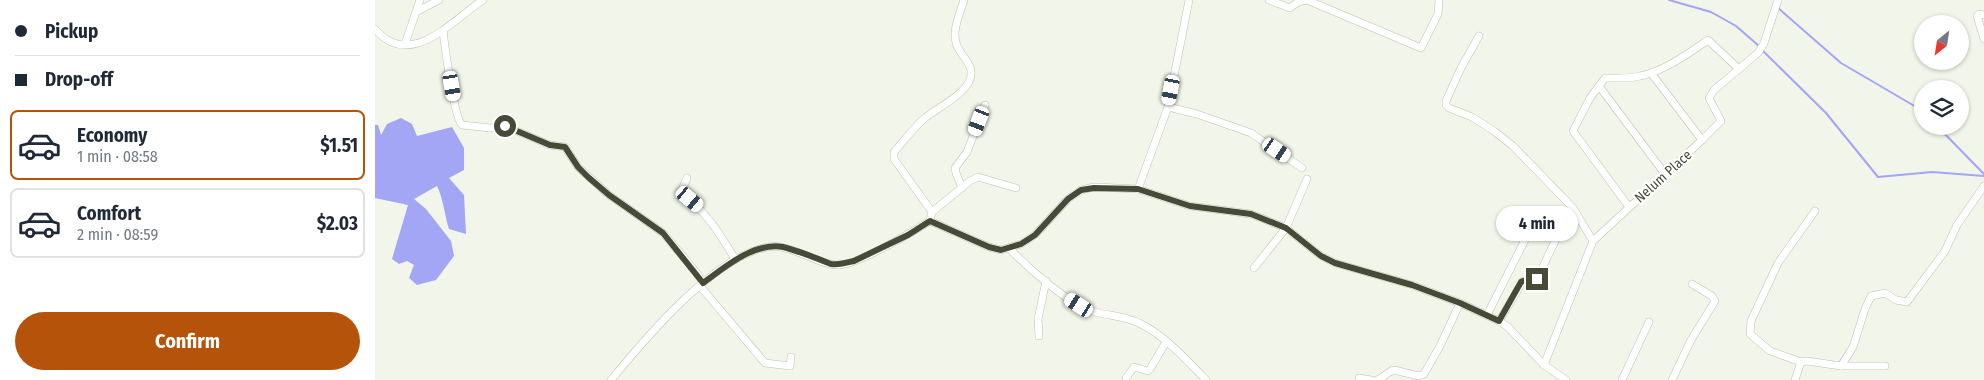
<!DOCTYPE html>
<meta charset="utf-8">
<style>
body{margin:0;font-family:"Fira Sans Condensed",sans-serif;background:#f6f6f7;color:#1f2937;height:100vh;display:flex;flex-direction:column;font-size:19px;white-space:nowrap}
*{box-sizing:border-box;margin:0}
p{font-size:16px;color:#747a83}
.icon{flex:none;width:28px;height:28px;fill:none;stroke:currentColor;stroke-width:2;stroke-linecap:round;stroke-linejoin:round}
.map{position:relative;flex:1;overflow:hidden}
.sheet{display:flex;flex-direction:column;background:#fff;width:375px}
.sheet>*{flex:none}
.banner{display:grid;align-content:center;height:110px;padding:0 15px;background:#fff}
.needle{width:32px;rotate:210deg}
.tools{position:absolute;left:1539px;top:15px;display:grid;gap:10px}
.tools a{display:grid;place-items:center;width:55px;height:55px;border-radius:50%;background:#fff;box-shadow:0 1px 4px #0004;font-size:25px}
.end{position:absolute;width:22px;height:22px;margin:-11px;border:6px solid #474a37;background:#fff;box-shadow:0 0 0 2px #fff}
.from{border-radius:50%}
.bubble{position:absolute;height:35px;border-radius:18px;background:#fff;box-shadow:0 1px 4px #0004;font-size:16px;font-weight:700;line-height:35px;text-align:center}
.car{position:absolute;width:15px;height:30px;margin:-15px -8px;border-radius:6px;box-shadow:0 0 4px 1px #0007;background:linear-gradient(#fff 24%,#345 0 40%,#fff 0 76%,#345 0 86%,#fff 0)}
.banner b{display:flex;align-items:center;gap:18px;height:48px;font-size:19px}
.banner b+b{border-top:1px solid #e0e1e3}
.banner i{width:12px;height:12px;background:#1f2937}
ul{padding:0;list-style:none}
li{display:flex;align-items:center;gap:15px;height:70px;margin:0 10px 8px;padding:0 5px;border:2px solid #e0e1e3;border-radius:8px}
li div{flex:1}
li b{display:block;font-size:19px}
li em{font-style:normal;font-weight:700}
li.current{border-color:#b45309}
li>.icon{width:45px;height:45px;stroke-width:1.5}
.primary-button{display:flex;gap:10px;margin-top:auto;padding:10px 15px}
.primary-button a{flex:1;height:58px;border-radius:30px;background:#b45309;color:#fff;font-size:20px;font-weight:700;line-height:58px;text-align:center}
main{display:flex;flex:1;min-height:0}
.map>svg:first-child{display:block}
.water{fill:#a3a5f5}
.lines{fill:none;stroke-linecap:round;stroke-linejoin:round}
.stream{stroke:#a3a5f5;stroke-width:2}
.street-casing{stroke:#bdc2ab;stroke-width:8}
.street{stroke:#fff;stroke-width:7}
.route{stroke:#474a37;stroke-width:6}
.labels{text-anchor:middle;stroke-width:4.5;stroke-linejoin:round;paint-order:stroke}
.street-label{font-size:14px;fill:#474a37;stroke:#fff}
</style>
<main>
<section class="sheet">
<div class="banner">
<b><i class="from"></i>Pickup</b>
<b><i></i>Drop-off</b>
</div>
<ul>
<li class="current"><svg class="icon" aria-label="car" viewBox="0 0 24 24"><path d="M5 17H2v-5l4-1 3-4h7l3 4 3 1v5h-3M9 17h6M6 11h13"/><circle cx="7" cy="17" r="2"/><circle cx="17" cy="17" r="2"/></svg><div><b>Economy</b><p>1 min · 08:58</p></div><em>$1.51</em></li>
<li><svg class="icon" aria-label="car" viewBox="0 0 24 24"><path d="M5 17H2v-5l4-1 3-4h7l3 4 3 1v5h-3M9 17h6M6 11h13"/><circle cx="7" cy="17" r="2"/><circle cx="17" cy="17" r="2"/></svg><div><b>Comfort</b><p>2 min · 08:59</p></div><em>$2.03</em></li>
</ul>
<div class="primary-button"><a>Confirm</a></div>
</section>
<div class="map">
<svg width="1609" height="380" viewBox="0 0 1609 380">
<rect width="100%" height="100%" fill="#f2f5e9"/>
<path class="water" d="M26,118L37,124L42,136L77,127L89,148V170L74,178L89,195L91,234L74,229C69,213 69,201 62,186L39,199L51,209L76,241L79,256L61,280L42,285L34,278L39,265L32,261L24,264L17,259L33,205L0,198V125H3L6,135L12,124Z"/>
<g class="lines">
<g class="stream">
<polyline points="1294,0 1336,12 1361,26 1384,46"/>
<polyline points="1403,8 1466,63 1548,111"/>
<polyline points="1387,50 1451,113 1503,177 1557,172 1609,176"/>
<polyline points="1562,126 1609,174"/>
</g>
<g class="street-casing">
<g id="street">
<polyline points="894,0 915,8 923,2 932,0 1046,48 1063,14 1064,0"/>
<polyline points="41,12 64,0"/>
<polyline points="1609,15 1604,14 1602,16 1609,39"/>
<path d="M0,29C36,71 77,20 108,0"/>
<path d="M68,31C70,47 79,117 87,125L115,128L130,126L175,145L190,147L203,167L234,195L288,233L321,272L328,283"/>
<polyline points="1104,36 1086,68 1071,101 1071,105 1074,108 1097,117 1119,131 1138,146 1198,208 1218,241"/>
<polyline points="30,44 45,0"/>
<polyline points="1276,73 1327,140"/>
<polyline points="1224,86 1290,174"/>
<polyline points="793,107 822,114 876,133 927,168"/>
<path d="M312,178L306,192C332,213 343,231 360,259"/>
<polyline points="587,188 581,173 580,168 592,152 610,105"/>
<polyline points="763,189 793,107 814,0"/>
<path d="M1254,207L1198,131L1215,98L1230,78C1241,78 1254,79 1265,76C1288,72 1314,53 1333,40L1364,69"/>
<polyline points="1440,211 1403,263 1376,321 1375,334 1395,351 1426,362 1432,361 1466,366 1510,366"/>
<polyline points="557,212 595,181 603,177 641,188"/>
<path d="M555,221L557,212L519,159V152C529,141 539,127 550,118C563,107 599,91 596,71C596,64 588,57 585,51C574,36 584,16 589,0"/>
<path d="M634,248C653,268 694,305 720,312C735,316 750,316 764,323C788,334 813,361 831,380"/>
<polyline points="879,268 911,228 932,179"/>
<polyline points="325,286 390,363 415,366 416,357"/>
<polyline points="1112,315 1155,230 1155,215"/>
<polyline points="1124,321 1147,283 1148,281 1157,281 1162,279 1182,237"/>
<polyline points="664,336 663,319 671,281"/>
<polyline points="1169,365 1218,241 1327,140 1346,121 1334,98 1339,90 1383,53 1389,43 1403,0"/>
<polyline points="1466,366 1478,347 1490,309 1496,296 1510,293 1521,300 1532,302 1570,251 1582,225 1609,186"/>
<polyline points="751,378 759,367 773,371 775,369 791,342"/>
<polyline points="984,378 996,380"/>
<path d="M236,380C269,340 340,255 393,247C416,243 442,265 463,265C483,265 537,232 555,221L614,247L626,250L646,244L660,235L693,199L706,190L719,187L763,189L815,206L876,214L911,228L946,256L960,263L1037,285L1085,303L1124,321L1133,327L1169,365L1191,380"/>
<path d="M1002,380C1009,378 1013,371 1019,370L1044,376L1049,374L1065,346L1085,303"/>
<polyline points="1247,380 1274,322"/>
<polyline points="1297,380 1316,340 1340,301 1337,296 1317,284"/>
<polyline points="1420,380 1426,362"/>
</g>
</g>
<use href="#street" class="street"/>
</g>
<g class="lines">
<path class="route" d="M130,126L175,145L190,147L203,167L213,177L234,195L288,233L328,283C350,267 379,242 408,247C424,251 441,258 456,264C465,265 471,263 479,261L533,235L555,221L614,247L626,250L646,244L660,235L693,199L706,190L719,188L763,189L815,206L876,214L911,228L946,256L960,263L1037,285L1085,303L1124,321L1146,282L1148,281H1157L1162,279"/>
</g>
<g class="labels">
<g class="street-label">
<text transform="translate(1288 176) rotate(-42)" y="5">Nelum Place</text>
</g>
</g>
</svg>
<div class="tools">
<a><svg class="needle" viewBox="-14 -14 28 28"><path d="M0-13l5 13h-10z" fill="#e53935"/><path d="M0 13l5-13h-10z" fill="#747a83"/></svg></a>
<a><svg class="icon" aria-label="layers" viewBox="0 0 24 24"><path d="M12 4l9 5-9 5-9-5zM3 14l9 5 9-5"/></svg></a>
</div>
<i class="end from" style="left:130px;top:126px"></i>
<i class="end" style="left:1162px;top:279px"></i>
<div class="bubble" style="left:1121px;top:206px;width:82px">4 min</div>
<i class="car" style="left:77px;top:86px;rotate:170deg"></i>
<i class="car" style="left:796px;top:90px;rotate:191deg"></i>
<i class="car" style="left:604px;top:121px;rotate:201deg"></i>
<i class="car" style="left:902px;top:150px;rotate:124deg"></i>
<i class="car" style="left:315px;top:199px;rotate:130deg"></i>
<i class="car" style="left:704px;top:305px;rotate:303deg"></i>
</div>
</main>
